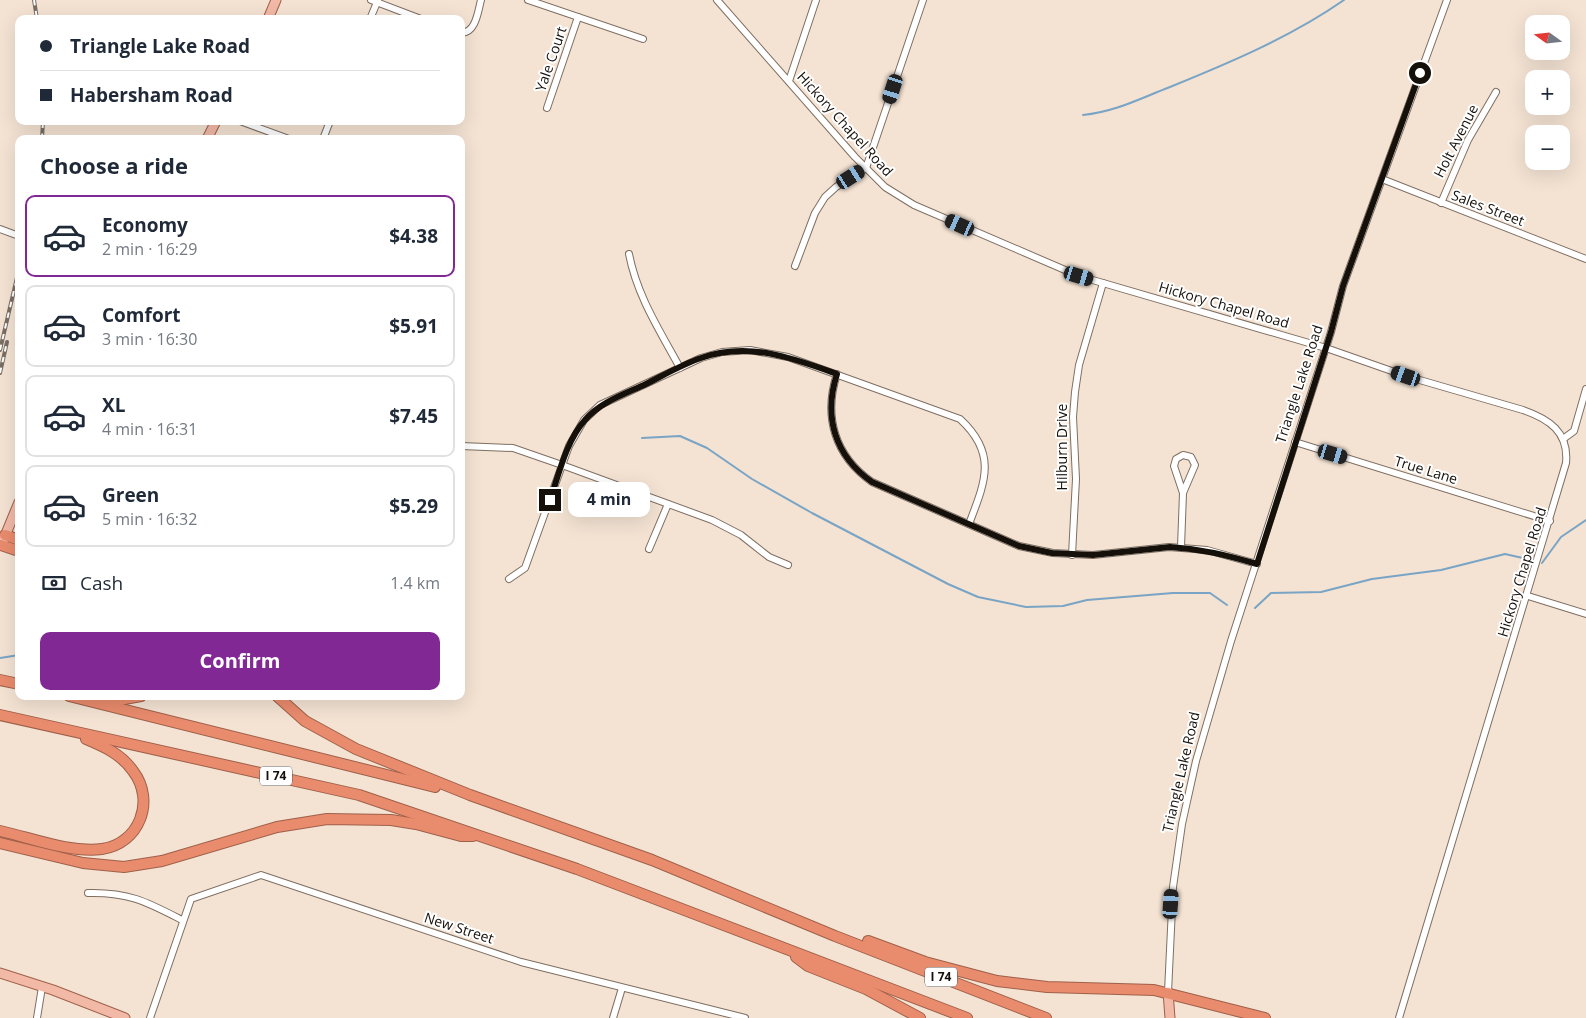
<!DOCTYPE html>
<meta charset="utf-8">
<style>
body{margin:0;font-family:"Open Sans",sans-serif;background:#f2f2f3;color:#1f2937;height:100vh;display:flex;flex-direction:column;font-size:19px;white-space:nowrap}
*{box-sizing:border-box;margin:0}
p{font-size:16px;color:#747a83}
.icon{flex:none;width:28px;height:28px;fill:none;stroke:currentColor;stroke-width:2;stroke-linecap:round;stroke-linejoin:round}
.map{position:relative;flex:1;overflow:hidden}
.panel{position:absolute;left:15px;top:135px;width:450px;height:565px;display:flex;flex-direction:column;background:#fff;border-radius:10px;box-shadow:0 5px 20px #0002}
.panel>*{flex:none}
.hud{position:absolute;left:15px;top:15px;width:450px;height:110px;border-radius:10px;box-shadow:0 5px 20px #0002;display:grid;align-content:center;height:110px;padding:0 25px;background:#fff}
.needle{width:32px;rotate:285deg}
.tools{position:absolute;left:1525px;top:15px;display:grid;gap:10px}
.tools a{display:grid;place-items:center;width:45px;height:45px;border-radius:10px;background:#fff;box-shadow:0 5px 20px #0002;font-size:25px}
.end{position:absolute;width:22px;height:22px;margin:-11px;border:6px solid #15100a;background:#fff;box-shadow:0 0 0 2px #fff}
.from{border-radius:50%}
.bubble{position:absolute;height:35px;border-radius:10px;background:#fff;box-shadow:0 5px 20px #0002;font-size:16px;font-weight:700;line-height:35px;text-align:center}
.car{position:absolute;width:15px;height:30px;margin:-15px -8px;border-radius:6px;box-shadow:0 0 4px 1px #0007;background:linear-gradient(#222 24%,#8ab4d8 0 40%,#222 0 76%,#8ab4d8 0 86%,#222 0)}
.hud b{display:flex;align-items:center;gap:18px;height:48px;font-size:19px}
.hud b+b{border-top:1px solid #e0e1e3}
.hud i{width:12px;height:12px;background:#1f2937}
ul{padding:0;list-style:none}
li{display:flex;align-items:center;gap:15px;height:82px;margin:0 10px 8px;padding:0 15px;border:2px solid #e0e1e3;border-radius:10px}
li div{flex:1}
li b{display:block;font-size:19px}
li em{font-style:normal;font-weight:700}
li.current{border-color:#822894}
li>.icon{width:45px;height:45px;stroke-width:1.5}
h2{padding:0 25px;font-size:22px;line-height:60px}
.pay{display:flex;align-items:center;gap:12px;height:55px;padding:0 25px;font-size:19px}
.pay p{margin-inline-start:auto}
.action{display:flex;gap:10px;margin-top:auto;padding:10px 25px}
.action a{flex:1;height:58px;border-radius:10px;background:#822894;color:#fff;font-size:20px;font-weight:700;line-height:58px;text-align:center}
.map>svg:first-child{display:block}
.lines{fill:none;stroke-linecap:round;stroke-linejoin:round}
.stream{stroke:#79a4c5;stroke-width:2}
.minor-casing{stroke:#7e6f62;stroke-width:8}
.major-casing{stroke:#9f604a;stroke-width:11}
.highway-casing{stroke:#9f604a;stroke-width:12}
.minor{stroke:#fff;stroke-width:6}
.major{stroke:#f2b9a7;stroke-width:9}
.highway{stroke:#e98b6d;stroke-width:10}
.rail-casing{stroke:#796e64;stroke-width:4}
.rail{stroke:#fff;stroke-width:2;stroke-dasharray:5.5;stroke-linecap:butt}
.route{stroke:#15100a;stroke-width:6}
.labels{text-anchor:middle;stroke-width:4;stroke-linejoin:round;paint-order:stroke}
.shield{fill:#fff;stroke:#5b5854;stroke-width:1}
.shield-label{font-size:12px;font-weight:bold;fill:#15100a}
.street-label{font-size:14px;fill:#15100a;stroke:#fff}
</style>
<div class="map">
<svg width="1586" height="1018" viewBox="0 0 1586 1018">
<rect width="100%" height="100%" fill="#f4e3d3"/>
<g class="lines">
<g class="stream">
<path d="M1083,115C1115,112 1141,98 1170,87C1229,63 1291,37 1344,0"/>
<polyline points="642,438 680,436 707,448 752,479 812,513 948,584 978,597 1026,607 1063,606 1087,600 1173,593 1210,593 1227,605"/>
<polyline points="1542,563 1561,537 1586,520"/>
<polyline points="1255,608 1271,593 1321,592 1372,579 1441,570 1505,554 1532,560"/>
<polyline points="0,658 19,655"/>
</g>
<g class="minor-casing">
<g id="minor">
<polyline points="371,0 421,19"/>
<polyline points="528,0 643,39"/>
<path d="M717,0L855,157L885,187L914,205L1079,276L1326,348L1406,376L1523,410C1549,419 1569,432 1566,463L1399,1018"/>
<polyline points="370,19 378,0"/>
<path d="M461,33C476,33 478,11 481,0"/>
<polyline points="789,81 816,0"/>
<polyline points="547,108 578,17"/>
<polyline points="240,121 289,139"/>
<polyline points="323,139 330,121"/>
<polyline points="1382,179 1586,259"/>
<polyline points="1441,203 1468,140 1496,92"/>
<polyline points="0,229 19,236"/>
<path d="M629,254C637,296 660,331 680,368"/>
<polyline points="795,266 815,213 825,197 836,187 866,168 923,0"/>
<path d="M837,374C823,417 835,456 872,482L1019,546L1053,553L1093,555L1169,547L1207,550L1257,564"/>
<polyline points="1563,439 1574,431 1586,389"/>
<polyline points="1295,442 1550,521"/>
<polyline points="461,446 513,448 562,465 712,520 741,535 769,557 788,565"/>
<polyline points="1181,547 1183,493 1174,466 1176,459 1183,455 1191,457 1195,465 1183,493"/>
<polyline points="649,549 668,504"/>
<polyline points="1072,555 1076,479 1073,417 1075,392 1079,365 1103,283"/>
<path d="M509,579L525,568L569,446L584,420L600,405L701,358L722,352L750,350L788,357L960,419C998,454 985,482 969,524"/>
<polyline points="1528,596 1586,614"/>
<path d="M88,893C129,892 147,902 182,920"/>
<polyline points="1168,992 1173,887 1182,824 1196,761 1231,641 1331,332 1343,286 1447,0"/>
<polyline points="37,1018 42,987"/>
<polyline points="150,1018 191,899 261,875 521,962 745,1018"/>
<polyline points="613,1018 622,988"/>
</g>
</g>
<g class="major-casing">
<g id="major">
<polyline points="268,19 276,0"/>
<polyline points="207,139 216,121"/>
<polyline points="3,541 19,502"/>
<polyline points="0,973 53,990 125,1018"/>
<polyline points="1168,992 1170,1018"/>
</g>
</g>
<g class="highway-casing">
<g id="highway">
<polyline points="5,535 19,540"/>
<polyline points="1,545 19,551"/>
<polyline points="0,680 19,684"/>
<polyline points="69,696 435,787"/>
<polyline points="277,696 305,721 356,749 470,795 652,860 835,936 1046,1018"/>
<polyline points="100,699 119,700 141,696"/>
<polyline points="0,715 359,795 577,869 967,1018"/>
<path d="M0,831C32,838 69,853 102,849C139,844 156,801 133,771C121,754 105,747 86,739"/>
<polyline points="0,843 83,863 124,867 162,861 277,827 327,819 391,820 416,824 461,836 473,836"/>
<polyline points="868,941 925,962 997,981 1047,987 1154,990 1265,1018"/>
<polyline points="796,957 808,966 866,989 920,1018"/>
</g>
</g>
<use href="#minor" class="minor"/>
<use href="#major" class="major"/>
<use href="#highway" class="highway"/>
<g class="rail-casing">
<g id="rail">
<polyline points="34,0 37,19"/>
<polyline points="42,139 43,121"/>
<polyline points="0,350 19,269"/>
<polyline points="0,373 7,342"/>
</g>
</g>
<use href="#rail" class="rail"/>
</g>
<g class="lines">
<path class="route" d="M550,500C559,474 566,441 585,420C600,402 625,394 646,384C664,375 683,364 701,358C748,341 793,358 837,374C823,417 835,456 872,482L1019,546L1052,553L1093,555L1170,547C1202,549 1226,555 1257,564L1331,332L1343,286L1420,73"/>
</g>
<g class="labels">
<g class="shield">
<rect x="260" y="766.5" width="32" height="19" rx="4"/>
<rect x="925" y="967.5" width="32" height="19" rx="4"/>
</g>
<g class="shield-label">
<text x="276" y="780">I 74</text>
<text x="941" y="981">I 74</text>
</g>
<g class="street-label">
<text transform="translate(551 59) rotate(-71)" y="5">Yale Court</text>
<text transform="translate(845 124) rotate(48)" y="5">Hickory Chapel Road</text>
<text transform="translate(1456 141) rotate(-63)" y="5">Holt Avenue</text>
<text transform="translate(1488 208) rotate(21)" y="5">Sales Street</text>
<text transform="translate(1224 305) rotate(16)" y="5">Hickory Chapel Road</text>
<text transform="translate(1299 384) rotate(-72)" y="5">Triangle Lake Road</text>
<text transform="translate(1062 447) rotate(-90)" y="5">Hilburn Drive</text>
<text transform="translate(1426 470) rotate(17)" y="5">True Lane</text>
<text transform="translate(1522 572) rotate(-73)" y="5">Hickory Chapel Road</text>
<text transform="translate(1181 772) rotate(-77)" y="5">Triangle Lake Road</text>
<text transform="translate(459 928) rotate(18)" y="5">New Street</text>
</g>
</g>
</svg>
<div class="tools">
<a><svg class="needle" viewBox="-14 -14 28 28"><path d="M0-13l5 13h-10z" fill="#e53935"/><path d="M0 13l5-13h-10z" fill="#747a83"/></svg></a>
<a>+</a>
<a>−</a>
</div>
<i class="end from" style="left:1420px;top:73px"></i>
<i class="end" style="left:550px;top:500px"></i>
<div class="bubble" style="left:568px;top:482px;width:82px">4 min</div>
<i class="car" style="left:893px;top:89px;rotate:198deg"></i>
<i class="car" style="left:851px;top:177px;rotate:58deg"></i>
<i class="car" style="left:960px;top:225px;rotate:294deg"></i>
<i class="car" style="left:1079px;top:276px;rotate:107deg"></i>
<i class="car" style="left:1406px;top:376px;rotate:289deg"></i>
<i class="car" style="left:1333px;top:454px;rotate:107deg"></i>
<i class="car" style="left:1171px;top:904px;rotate:4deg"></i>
<div class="hud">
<b><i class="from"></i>Triangle Lake Road</b>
<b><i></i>Habersham Road</b>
</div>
<section class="panel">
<h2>Choose a ride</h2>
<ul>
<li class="current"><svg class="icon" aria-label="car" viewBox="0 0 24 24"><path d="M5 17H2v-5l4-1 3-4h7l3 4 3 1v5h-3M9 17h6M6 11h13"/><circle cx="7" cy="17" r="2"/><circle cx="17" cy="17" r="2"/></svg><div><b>Economy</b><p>2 min · 16:29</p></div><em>$4.38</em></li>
<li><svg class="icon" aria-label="car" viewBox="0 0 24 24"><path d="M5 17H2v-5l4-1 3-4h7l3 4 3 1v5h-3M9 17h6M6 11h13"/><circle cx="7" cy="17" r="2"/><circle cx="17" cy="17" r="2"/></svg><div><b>Comfort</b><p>3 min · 16:30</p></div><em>$5.91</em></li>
<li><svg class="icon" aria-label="car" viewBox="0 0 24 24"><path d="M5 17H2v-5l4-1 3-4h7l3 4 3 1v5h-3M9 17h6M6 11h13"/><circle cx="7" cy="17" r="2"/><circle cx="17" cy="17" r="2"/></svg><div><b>XL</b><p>4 min · 16:31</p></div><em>$7.45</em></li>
<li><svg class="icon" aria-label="car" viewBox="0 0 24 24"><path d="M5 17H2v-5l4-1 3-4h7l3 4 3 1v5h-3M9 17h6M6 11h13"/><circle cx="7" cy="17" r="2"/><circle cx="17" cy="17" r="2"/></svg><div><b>Green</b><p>5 min · 16:32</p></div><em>$5.29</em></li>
</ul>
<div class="pay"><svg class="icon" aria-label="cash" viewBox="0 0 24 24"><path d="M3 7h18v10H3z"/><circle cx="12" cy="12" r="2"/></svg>Cash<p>1.4 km</p></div>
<div class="action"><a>Confirm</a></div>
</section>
</div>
